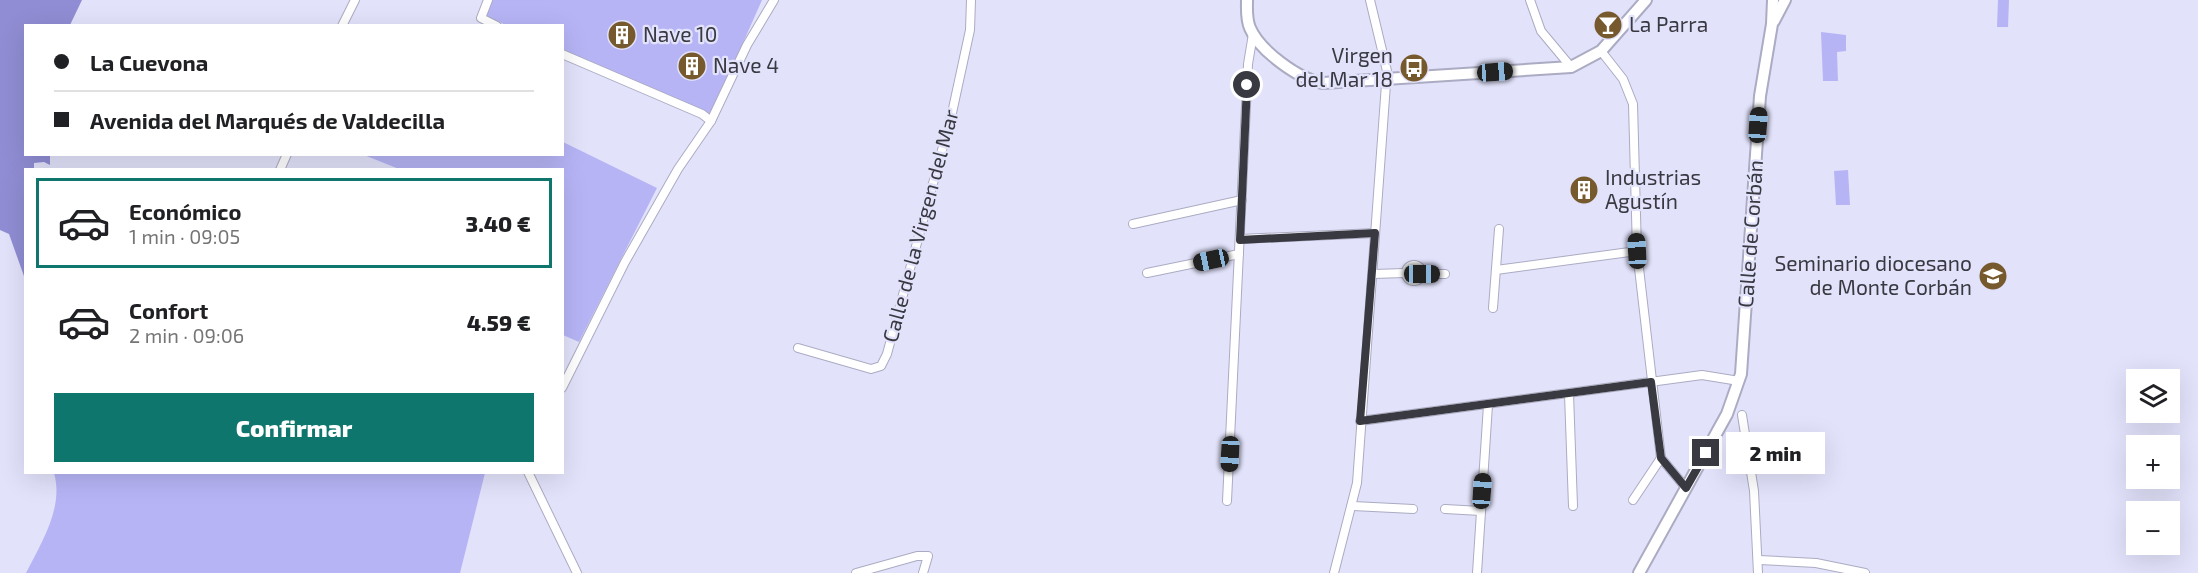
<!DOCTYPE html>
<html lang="es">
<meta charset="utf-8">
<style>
body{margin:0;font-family:"Exo 2",sans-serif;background:#f6f6f6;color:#202124;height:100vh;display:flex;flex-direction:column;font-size:22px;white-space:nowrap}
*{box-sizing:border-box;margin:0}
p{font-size:20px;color:#757577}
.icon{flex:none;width:33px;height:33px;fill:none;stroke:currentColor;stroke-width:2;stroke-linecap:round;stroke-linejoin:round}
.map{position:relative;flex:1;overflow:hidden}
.details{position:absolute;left:24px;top:168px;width:540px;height:306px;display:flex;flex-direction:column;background:#fff;border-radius:0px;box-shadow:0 6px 24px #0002}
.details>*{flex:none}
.top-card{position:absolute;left:24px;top:24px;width:540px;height:132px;border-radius:0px;box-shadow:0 6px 24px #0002;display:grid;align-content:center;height:132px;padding:0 30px;background:#fff}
.controls{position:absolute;left:2126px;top:369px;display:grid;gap:12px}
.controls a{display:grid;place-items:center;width:54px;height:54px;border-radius:0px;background:#fff;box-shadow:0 6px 24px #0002;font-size:30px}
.end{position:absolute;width:27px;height:27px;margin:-14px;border:8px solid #393942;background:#fff;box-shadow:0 0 0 3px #fff}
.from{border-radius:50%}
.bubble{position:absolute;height:42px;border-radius:0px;background:#fff;box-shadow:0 6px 24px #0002;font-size:20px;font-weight:800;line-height:42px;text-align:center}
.car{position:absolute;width:18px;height:36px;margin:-18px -9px;border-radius:8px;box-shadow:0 0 4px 2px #0007;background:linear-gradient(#222 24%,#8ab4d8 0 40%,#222 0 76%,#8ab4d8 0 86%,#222 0)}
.top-card b{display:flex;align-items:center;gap:21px;height:57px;font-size:22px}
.top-card b+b{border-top:2px solid #e0e0e0}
.top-card i{width:15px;height:15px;background:#202124}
ul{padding:10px 0 0;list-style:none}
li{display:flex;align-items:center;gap:18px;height:90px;margin:0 12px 9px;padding:0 18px;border:3px solid transparent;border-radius:0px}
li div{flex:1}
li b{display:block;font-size:22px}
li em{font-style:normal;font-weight:800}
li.current{border-color:#0f766e}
li>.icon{width:54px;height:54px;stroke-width:1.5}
.primary-button{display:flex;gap:12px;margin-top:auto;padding:12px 30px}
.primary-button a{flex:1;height:69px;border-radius:0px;background:#0f766e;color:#fff;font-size:24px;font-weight:800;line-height:69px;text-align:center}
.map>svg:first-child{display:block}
.green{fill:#b6b4f5}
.water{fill:#908dd4}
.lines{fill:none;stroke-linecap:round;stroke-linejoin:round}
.minor-casing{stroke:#ababc3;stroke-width:10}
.secondary-casing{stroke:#ababc3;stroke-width:14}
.minor{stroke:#fff;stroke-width:8}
.secondary{stroke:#fff;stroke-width:10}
.route{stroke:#393942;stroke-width:8}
.labels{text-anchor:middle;stroke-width:4.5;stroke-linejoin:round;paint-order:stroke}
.poi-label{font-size:21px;fill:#393942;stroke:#e2e2fb;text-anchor:start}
.street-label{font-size:21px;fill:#393942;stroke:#e2e2fb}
</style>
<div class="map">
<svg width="2198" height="573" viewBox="0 0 2198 573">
<rect width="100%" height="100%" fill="#e2e2fb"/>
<g class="green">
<polygon points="492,0 762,0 715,106 709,114 563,50 562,26 506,25 485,16"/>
<polygon points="1998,0 2009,0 2008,27 1997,27"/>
<polygon points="1821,32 1846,35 1846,51 1837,52 1838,81 1823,81"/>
<polygon points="563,142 657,188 579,342 563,335 562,170 399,169 364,155 562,154"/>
<polygon points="1848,170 1850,205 1836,205 1834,171"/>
<path d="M54,473V472L485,473L460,573H26C41,543 64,508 54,473Z"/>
</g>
<polygon class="water" points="0,0 82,0 70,25 26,26 26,154 50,155 50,165 44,162 34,163 34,169 26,170 25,279 9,234 0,230"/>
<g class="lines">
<g class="minor-casing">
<g id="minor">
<polyline points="488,0 481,18 497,26"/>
<polyline points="1530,0 1541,31 1571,67"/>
<polyline points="342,26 355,0"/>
<polyline points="1601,51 1623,79 1633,104 1637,251 1661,458 1686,488"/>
<polyline points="562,54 702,114 711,121"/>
<polyline points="280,170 287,154"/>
<polyline points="1133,224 1242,200"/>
<polyline points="1240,239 1375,233"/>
<circle cx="1414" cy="273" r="8"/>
<polyline points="1496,270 1637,251"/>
<polyline points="1147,273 1239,254"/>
<polyline points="1373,274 1405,273"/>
<polyline points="1422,274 1445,274"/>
<polyline points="1493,308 1499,229"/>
<polyline points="798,348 871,369 881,366 887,354 952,113 970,30 971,0"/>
<polyline points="562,388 625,262 678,169 711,121 747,45 774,0"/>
<polyline points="1569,394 1573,506"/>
<polyline points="1742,415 1754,491 1758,573"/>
<polyline points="1360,421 1702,375 1739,381"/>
<polyline points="528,472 577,573"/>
<polyline points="1633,500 1661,458"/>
<polyline points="1227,501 1248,64 1253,34"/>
<polyline points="1353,506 1413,509"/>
<polyline points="1445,509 1481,511"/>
<polyline points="1759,560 1816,563 1865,573"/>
<polyline points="856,573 917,556 928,556 923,573"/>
<polyline points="1334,573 1357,483 1386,84 1387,71 1370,0"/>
<polyline points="1477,573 1488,405"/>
</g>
</g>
<g class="secondary-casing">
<g id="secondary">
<path d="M1247,0C1247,10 1246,19 1250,28C1259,50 1299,80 1323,83L1571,67L1601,51L1646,0"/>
<polyline points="1774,21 1785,0"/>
<polyline points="1639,573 1727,414 1741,374 1760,96 1772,24 1773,0"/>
</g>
</g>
<use href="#minor" class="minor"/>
<use href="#secondary" class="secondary"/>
</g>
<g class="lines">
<polyline class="route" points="1247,85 1240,240 1375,233 1360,421 1651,382 1661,458 1686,488 1706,453"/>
</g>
<defs>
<g id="bar-disc" transform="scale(1.5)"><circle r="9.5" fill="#77592e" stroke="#e2e2fb"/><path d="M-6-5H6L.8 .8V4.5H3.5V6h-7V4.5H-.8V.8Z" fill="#fff"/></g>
<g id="building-disc" transform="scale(1.5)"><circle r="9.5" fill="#77592e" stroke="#e2e2fb"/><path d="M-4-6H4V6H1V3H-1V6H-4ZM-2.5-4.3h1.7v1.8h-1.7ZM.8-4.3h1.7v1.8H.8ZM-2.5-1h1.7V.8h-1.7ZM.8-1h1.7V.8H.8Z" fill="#fff"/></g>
<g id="bus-disc" transform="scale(1.5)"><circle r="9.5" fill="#77592e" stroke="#e2e2fb"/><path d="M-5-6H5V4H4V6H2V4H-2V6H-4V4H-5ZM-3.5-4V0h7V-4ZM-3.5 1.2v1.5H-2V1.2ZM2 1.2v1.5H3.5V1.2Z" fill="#fff"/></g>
<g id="university-disc" transform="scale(1.5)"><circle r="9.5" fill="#77592e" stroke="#e2e2fb"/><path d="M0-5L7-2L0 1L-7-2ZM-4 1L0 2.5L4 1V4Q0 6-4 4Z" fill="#fff"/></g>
</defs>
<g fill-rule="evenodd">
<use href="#bar-disc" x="1608" y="25"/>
<use href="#building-disc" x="622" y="35"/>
<use href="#building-disc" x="692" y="66"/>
<use href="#bus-disc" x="1414" y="68"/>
<use href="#building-disc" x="1584" y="190"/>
<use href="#university-disc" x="1993" y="276"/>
</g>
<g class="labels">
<g class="poi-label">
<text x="1629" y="32">La Parra</text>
<text x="643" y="42">Nave 10</text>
<text x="1393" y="63" text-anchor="end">Virgen<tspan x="1393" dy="24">del Mar 18</tspan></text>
<text x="713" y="73">Nave 4</text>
<text x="1605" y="185">Industrias<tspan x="1605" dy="24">Agustín</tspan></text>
<text x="1972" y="271" text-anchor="end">Seminario diocesano<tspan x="1972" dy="24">de Monte Corbán</tspan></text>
</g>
<g class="street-label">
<text transform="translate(921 226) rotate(-75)" y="7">Calle de la Virgen del Mar</text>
<text transform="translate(1751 234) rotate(-86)" y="7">Calle de Corbán</text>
</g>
</g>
</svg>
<div class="controls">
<a><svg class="icon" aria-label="layers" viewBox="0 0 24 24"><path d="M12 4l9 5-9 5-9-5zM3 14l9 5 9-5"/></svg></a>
<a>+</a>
<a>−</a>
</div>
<i class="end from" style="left:1247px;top:85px"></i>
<i class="end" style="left:1706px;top:453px"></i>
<div class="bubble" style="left:1726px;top:432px;width:99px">2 min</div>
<i class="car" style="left:1495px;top:72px;rotate:86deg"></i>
<i class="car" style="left:1758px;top:125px;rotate:4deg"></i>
<i class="car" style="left:1637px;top:251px;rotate:357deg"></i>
<i class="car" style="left:1211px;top:260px;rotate:258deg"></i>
<i class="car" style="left:1422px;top:274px;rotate:90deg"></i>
<i class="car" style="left:1230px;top:454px;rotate:183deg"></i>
<i class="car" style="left:1482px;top:491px;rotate:4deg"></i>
<div class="top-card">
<b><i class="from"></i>La Cuevona</b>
<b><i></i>Avenida del Marqués de Valdecilla</b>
</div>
<section class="details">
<ul>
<li class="current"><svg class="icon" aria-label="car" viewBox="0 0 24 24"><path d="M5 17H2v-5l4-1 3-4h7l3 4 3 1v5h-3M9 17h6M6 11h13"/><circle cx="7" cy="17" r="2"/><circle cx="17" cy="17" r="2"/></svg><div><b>Económico</b><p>1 min · 09:05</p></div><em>3.40 €</em></li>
<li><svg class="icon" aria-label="car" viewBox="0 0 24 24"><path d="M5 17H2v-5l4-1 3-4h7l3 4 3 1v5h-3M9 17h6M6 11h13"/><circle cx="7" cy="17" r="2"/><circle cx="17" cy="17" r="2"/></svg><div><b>Confort</b><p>2 min · 09:06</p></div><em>4.59 €</em></li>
</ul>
<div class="primary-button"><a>Confirmar</a></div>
</section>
</div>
